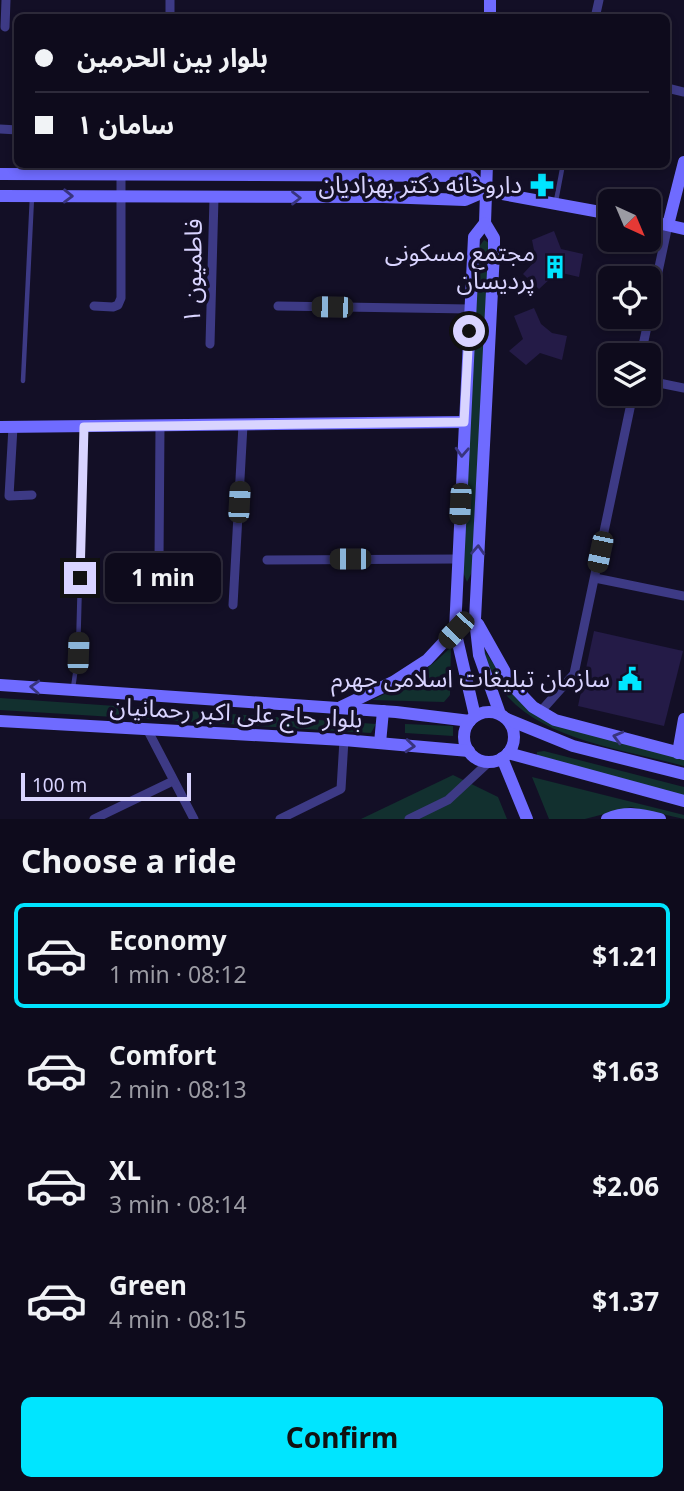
<!DOCTYPE html>
<meta charset="utf-8">
<style>
body{margin:0;font-family:"Noto Sans","Noto Sans Arabic",sans-serif;background:#1c1929;color:#f1f3f6;height:100vh;display:flex;flex-direction:column;font-size:26px;white-space:nowrap}
*{box-sizing:border-box;margin:0}
p{font-size:23px;color:#9b9ba3}
.icon{flex:none;width:38px;height:38px;fill:none;stroke:currentColor;stroke-width:2;stroke-linecap:round;stroke-linejoin:round}
.map{position:relative;height:819px;overflow:hidden}
.panel{display:flex;flex-direction:column;background:#0e0b1c;flex:1}
.panel>*{flex:none}
.banner{position:absolute;left:14px;top:14px;width:656px;height:154px;border-radius:10px;box-shadow:0 4px 10px #0003,0 0 0 2px #2e2b3b;display:grid;align-content:center;height:154px;padding:0 21px;background:#0e0b1c}
.needle{width:46px;rotate:136deg}
.controls{position:absolute;left:598px;top:189px;display:grid;gap:14px}
.controls a{display:grid;place-items:center;width:63px;height:63px;border-radius:10px;background:#0e0b1c;box-shadow:0 4px 10px #0003,0 0 0 2px #2e2b3b;font-size:35px}
.scale{position:absolute;left:21px;bottom:18px;width:170px;box-sizing:border-box;padding-left:7px;border:4px solid #d9d4ff;border-top:0;font-size:19px;line-height:24px;white-space:nowrap;color:#d9d4ff;-webkit-text-stroke:5px #130f26;paint-order:stroke}
.end{position:absolute;width:32px;height:32px;margin:-16px;border:9px solid #d9d4ff;background:#111;box-shadow:0 0 0 4px #111}
.from{border-radius:50%}
.bubble{position:absolute;height:49px;border-radius:10px;background:#0e0b1c;box-shadow:0 4px 10px #0003,0 0 0 2px #2e2b3b;font-size:23px;font-weight:700;line-height:49px;text-align:center}
.car{position:absolute;width:21px;height:42px;margin:-21px -10px;border-radius:9px;box-shadow:0 0 5px 2px #0007;background:linear-gradient(#222 24%,#8ab4d8 0 40%,#222 0 76%,#8ab4d8 0 86%,#222 0)}
.banner b{display:flex;align-items:center;gap:24px;height:66px;font-size:26px}
.banner b+b{border-top:2px solid #2e2b3b}
.banner i{width:18px;height:18px;background:#f1f3f6}
ul{padding:0;list-style:none}
li{display:flex;align-items:center;gap:21px;height:105px;margin:0 14px 10px;padding:0 7px;border:4px solid transparent;border-radius:10px}
li div{flex:1}
li b{display:block;font-size:26px}
li em{font-style:normal;font-weight:700}
li.active{border-color:#00e5ff}
li>.icon{width:63px;height:63px;stroke-width:1.5}
h2{padding:0 21px;font-size:32px;line-height:84px}
.action{display:flex;gap:14px;margin-top:auto;padding:14px 21px}
.action a{flex:1;height:80px;border-radius:10px;background:#00e5ff;color:#111;font-size:28px;font-weight:700;line-height:80px;text-align:center}
.map>svg:first-child{display:block}
.green{fill:#12302f}
.building{fill:#241b47}
.lines{fill:none;stroke-linecap:round;stroke-linejoin:round}
.lane{stroke:#3d3a85;stroke-width:4.5}
.street{stroke:#3d3a85;stroke-width:9}
.secondary{stroke:#6f6bff;stroke-width:12}
.oneway{stroke:#38347d}
.route{stroke:#d9d4ff;stroke-width:9}
.labels{text-anchor:middle;stroke-width:7;stroke-linejoin:round;paint-order:stroke}
.poi-label{font-size:24px;fill:#d9d4ff;stroke:#130f26;text-anchor:end}
.street-label{font-size:24px;fill:#d9d4ff;stroke:#130f26}
</style>
<div class="map">
<svg width="684" height="819" viewBox="0 0 684 819">
<rect width="100%" height="100%" fill="#130f26"/>
<g class="green">
<polygon points="484,240 489,243 472,572 467,582 463,572 479,247"/>
<path d="M451,647L450,695L444,702L372,700C404,685 426,672 451,647Z"/>
<path d="M482,647L510,688L534,712L684,760V766C626,750 540,740 503,691C493,678 488,662 482,647Z"/>
<polygon points="0,698 376,724 371,733 0,710"/>
<polygon points="405,724 453,726 453,736 405,733"/>
<polygon points="544,751 684,787 684,796 537,756 537,752"/>
<polygon points="453,775 498,797 507,819 361,819"/>
<polygon points="532,777 684,815 684,819 631,807 585,819 549,819"/>
</g>
<g class="building">
<polygon points="554,231 561,249 583,254 579,277 562,273 552,277 539,289 523,274 536,260 532,240"/>
<polygon points="534,308 541,324 552,333 567,336 562,360 540,353 526,365 509,351 523,339 514,316"/>
<polygon points="594,631 683,651 664,726 578,706"/>
</g>
<g class="lines">
<g class="lane">
<polyline points="556,201 563,164"/>
<polyline points="23,381 32,197"/>
<polyline points="73,688 78,653 84,428"/>
</g>
<g class="street">
<polyline points="170,18 170,0"/>
<polyline points="595,18 599,0"/>
<polyline points="5,27 6,0"/>
<polyline points="667,88 684,92"/>
<polyline points="0,129 18,130"/>
<polyline points="378,164 378,175"/>
<polyline points="94,306 113,307 118,305 121,298 121,174"/>
<polyline points="278,306 470,309"/>
<polyline points="649,314 668,225"/>
<polyline points="210,344 214,198"/>
<polyline points="641,355 649,317"/>
<polyline points="649,381 684,388"/>
<polyline points="160,426 159,561 211,563"/>
<polyline points="13,427 9,496 32,495"/>
<polyline points="142,560 159,561"/>
<polyline points="267,560 458,559"/>
<polyline points="595,578 684,596"/>
<polyline points="233,605 243,425"/>
<polyline points="541,711 574,674 633,394"/>
<polyline points="147,729 194,819"/>
<polyline points="94,819 173,781"/>
<polyline points="280,819 341,789 344,740"/>
<polyline points="409,819 448,800 489,762"/>
</g>
<g class="secondary">
<polyline points="490,0 490,18"/>
<polyline points="0,174 471,176 486,191"/>
<polyline points="486,191 611,214"/>
<polyline points="0,196 383,197 465,200 486,191"/>
<polyline points="649,221 684,229"/>
<polyline points="485,223 494,238 494,252 475,619 479,655 500,714"/>
<polyline points="485,223 487,164"/>
<polyline points="668,225 684,162"/>
<polyline points="0,427 464,422"/>
<polyline points="478,624 513,686 533,707 555,720 684,754"/>
<polyline points="0,685 396,712 470,721"/>
<polyline points="341,707 393,682 427,660 455,630"/>
<circle cx="489" cy="737" r="25"/>
<polyline points="475,716 455,630 474,237 485,223"/>
<polyline points="507,719 573,746 684,774"/>
<polyline points="0,721 344,740 469,751"/>
<polyline points="380,743 383,711"/>
<polyline points="508,753 684,801"/>
<polyline points="678,753 684,719"/>
<polyline points="502,758 527,819"/>
<path d="M607,819C626,811 641,814 660,819"/>
</g>
</g>
<defs><path id="oneway-chevron" d="M-2-3.5L2.5 0L-2 3.5" fill="none" stroke-width="1.6" stroke-linecap="round" stroke-linejoin="round" transform="scale(1.75)"/></defs>
<g class="oneway">
<use href="#oneway-chevron" transform="translate(68 196) rotate(1)"/>
<use href="#oneway-chevron" transform="translate(296 198)"/>
<use href="#oneway-chevron" transform="translate(462 452) rotate(93)"/>
<use href="#oneway-chevron" transform="translate(478 550) rotate(-87)"/>
<use href="#oneway-chevron" transform="translate(35 687) rotate(-177)"/>
<use href="#oneway-chevron" transform="translate(618 737) rotate(-165)"/>
<use href="#oneway-chevron" transform="translate(410 746) rotate(5)"/>
</g>
<g class="lines">
<polyline class="route" points="80,578 84,427 464,422 469,331"/>
</g>
<defs>
<g id="pharmacy-bare" transform="scale(1.89)"><path d="M-2-6h4v4h4v4h-4v4h-4v-4h-4v-4h4Z" fill="#00e5ff" stroke="#130f26" stroke-width="2.5" paint-order="stroke"/></g>
<g id="building-bare" transform="scale(1.89)"><path d="M-4-6H4V6H1V3H-1V6H-4ZM-2.5-4.3h1.7v1.8h-1.7ZM.8-4.3h1.7v1.8H.8ZM-2.5-1h1.7V.8h-1.7ZM.8-1h1.7V.8H.8Z" fill="#00e5ff" stroke="#130f26" stroke-width="2.5" paint-order="stroke"/></g>
<g id="civic-bare" transform="scale(1.89)"><path d="M-.6-6.5H3V-4.5H.6V-3L4-1V1h2V6H-6V1h2V-1L-.6-3ZM-1.2 2.5V6h2.4V2.5Z" fill="#00e5ff" stroke="#130f26" stroke-width="2.5" paint-order="stroke"/></g>
</defs>
<g fill-rule="evenodd">
<use href="#pharmacy-bare" x="542" y="185"/>
<use href="#building-bare" x="555" y="267"/>
<use href="#civic-bare" x="630" y="679"/>
</g>
<g class="labels">
<g class="poi-label">
<text x="522" y="193">داروخانه دکتر بهزادیان</text>
<text x="535" y="261">مجتمع مسکونی<tspan x="535" dy="28">پردیسان</tspan></text>
<text x="610" y="687">سازمان تبلیغات اسلامی جهرم</text>
</g>
<g class="street-label">
<text transform="translate(193 271) rotate(-89)" y="8">فاطمیون ۱</text>
<text transform="translate(236 713) rotate(3)" y="8">بلوار حاج علی اکبر رحمانیان</text>
</g>
</g>
</svg>
<div class="controls">
<a><svg class="needle" viewBox="-14 -14 28 28"><path d="M0-13l5 13h-10z" fill="#e53935"/><path d="M0 13l5-13h-10z" fill="#9b9ba3"/></svg></a>
<a><svg class="icon" aria-label="locate" viewBox="0 0 24 24"><circle cx="12" cy="12" r="6"/><path d="M12 2v4M12 18v4M2 12h4M18 12h4"/></svg></a>
<a><svg class="icon" aria-label="layers" viewBox="0 0 24 24"><path d="M12 4l9 5-9 5-9-5zM3 14l9 5 9-5"/></svg></a>
</div>
<div class="scale">100 m</div>
<i class="end from" style="left:469px;top:331px"></i>
<i class="end" style="left:80px;top:578px"></i>
<div class="bubble" style="left:105px;top:553px;width:116px">1 min</div>
<i class="car" style="left:332px;top:307px;rotate:271deg"></i>
<i class="car" style="left:239px;top:502px;rotate:3deg"></i>
<i class="car" style="left:460px;top:504px;rotate:183deg"></i>
<i class="car" style="left:600px;top:552px;rotate:192deg"></i>
<i class="car" style="left:350px;top:559px;rotate:270deg"></i>
<i class="car" style="left:456px;top:630px;rotate:223deg"></i>
<i class="car" style="left:78px;top:653px;rotate:2deg"></i>
<div class="banner">
<b><i class="from"></i>بلوار بین الحرمین</b>
<b><i></i>سامان ۱</b>
</div>
</div>
<section class="panel">
<h2>Choose a ride</h2>
<ul>
<li class="active"><svg class="icon" aria-label="car" viewBox="0 0 24 24"><path d="M5 17H2v-5l4-1 3-4h7l3 4 3 1v5h-3M9 17h6M6 11h13"/><circle cx="7" cy="17" r="2"/><circle cx="17" cy="17" r="2"/></svg><div><b>Economy</b><p>1 min · 08:12</p></div><em>$1.21</em></li>
<li><svg class="icon" aria-label="car" viewBox="0 0 24 24"><path d="M5 17H2v-5l4-1 3-4h7l3 4 3 1v5h-3M9 17h6M6 11h13"/><circle cx="7" cy="17" r="2"/><circle cx="17" cy="17" r="2"/></svg><div><b>Comfort</b><p>2 min · 08:13</p></div><em>$1.63</em></li>
<li><svg class="icon" aria-label="car" viewBox="0 0 24 24"><path d="M5 17H2v-5l4-1 3-4h7l3 4 3 1v5h-3M9 17h6M6 11h13"/><circle cx="7" cy="17" r="2"/><circle cx="17" cy="17" r="2"/></svg><div><b>XL</b><p>3 min · 08:14</p></div><em>$2.06</em></li>
<li><svg class="icon" aria-label="car" viewBox="0 0 24 24"><path d="M5 17H2v-5l4-1 3-4h7l3 4 3 1v5h-3M9 17h6M6 11h13"/><circle cx="7" cy="17" r="2"/><circle cx="17" cy="17" r="2"/></svg><div><b>Green</b><p>4 min · 08:15</p></div><em>$1.37</em></li>
</ul>
<div class="action"><a>Confirm</a></div>
</section>
